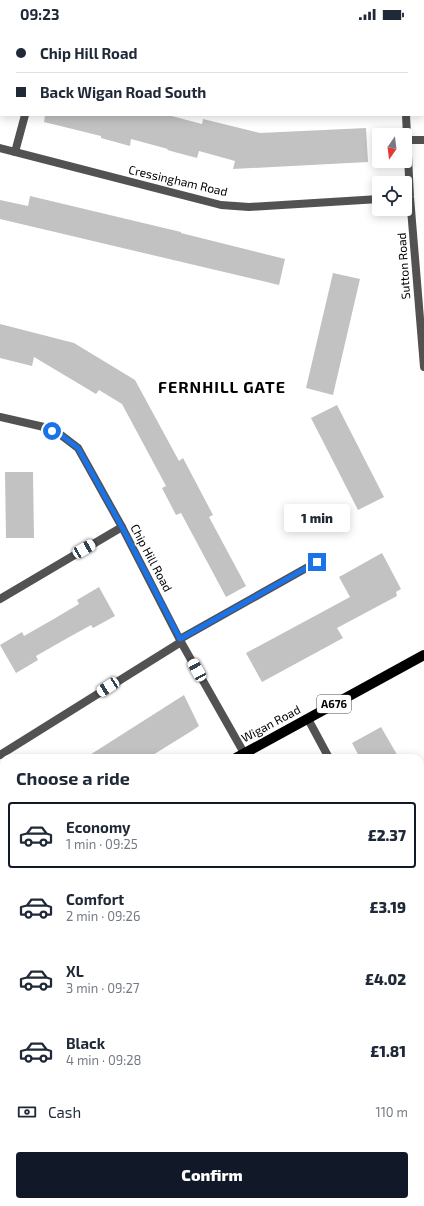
<!DOCTYPE html>
<meta charset="utf-8">
<style>
body{margin:0;font-family:"Exo 2",sans-serif;background:#f2f2f3;color:#1f2937;height:100vh;display:flex;flex-direction:column;font-size:15px;white-space:nowrap}
*{box-sizing:border-box;margin:0}
p{font-size:13px;color:#747a83}
.icon{flex:none;width:22px;height:22px;fill:none;stroke:currentColor;stroke-width:2;stroke-linecap:round;stroke-linejoin:round}
.map{position:relative;flex:1;overflow:hidden}
.drawer{position:absolute;left:0px;top:726px;width:424px;height:452px;display:flex;flex-direction:column;background:#fff;border-radius:12px 12px 0 0;box-shadow:0 2px 10px #0003}
.drawer>*{flex:none}
.guide{position:absolute;left:0px;top:0px;width:424px;height:88px;box-shadow:0 2px 10px #0003;display:grid;align-content:center;height:88px;padding:0 16px;background:#fff}
.needle{width:26px;rotate:194deg}
.tools{position:absolute;left:372px;top:100px;display:grid;gap:8px}
.tools a{display:grid;place-items:center;width:40px;height:40px;border-radius:4px;background:#fff;box-shadow:0 2px 10px #0003;font-size:20px}
.end{position:absolute;width:18px;height:18px;margin:-9px;border:5px solid #1a73e8;background:#fff;box-shadow:0 0 0 2px #fff}
.from{border-radius:50%}
.bubble{position:absolute;height:28px;border-radius:4px;background:#fff;box-shadow:0 2px 10px #0003;font-size:13px;font-weight:800;line-height:28px;text-align:center}
.car{position:absolute;width:12px;height:24px;margin:-12px -6px;border-radius:5px;box-shadow:0 0 3px 1px #0007;background:linear-gradient(#fff 24%,#345 0 40%,#fff 0 76%,#345 0 86%,#fff 0)}
.guide b{display:flex;align-items:center;gap:14px;height:38px;font-size:15px}
.guide b+b{border-top:1px solid #e0e1e3}
.guide i{width:10px;height:10px;background:#1f2937}
ul{padding:0;list-style:none}
li{display:flex;align-items:center;gap:12px;height:66px;margin:0 8px 6px;padding:0 8px;border:2px solid transparent;border-radius:4px}
li div{flex:1}
li b{display:block;font-size:15px}
li em{font-style:normal;font-weight:800}
li.current{border-color:#111827}
li>.icon{width:36px;height:36px;stroke-width:1.5}
h2{padding:0 16px;font-size:18px;line-height:48px}
.pay{display:flex;align-items:center;gap:10px;height:44px;padding:0 16px;font-size:15px}
.pay p{margin-inline-start:auto}
.cta{display:flex;gap:8px;margin-top:auto;padding:8px 16px}
.cta a{flex:1;height:46px;border-radius:4px;background:#111827;color:#fff;font-size:16px;font-weight:800;line-height:46px;text-align:center}
.status{display:flex;justify-content:space-between;align-items:center;height:28px;padding:0 20px;background:#fff;direction:ltr}
.status svg{height:11px;fill:currentColor}
.map>svg:first-child{display:block}
.building{fill:#c2c2c2}
.lines{fill:none;stroke-linecap:round;stroke-linejoin:round}
.service{stroke:#525252;stroke-width:8}
.minor{stroke:#525252;stroke-width:8}
.primary{stroke:#000;stroke-width:10}
.route{stroke:#1a73e8;stroke-width:5}
.labels{text-anchor:middle;stroke-width:3;stroke-linejoin:round;paint-order:stroke}
.shield{fill:#fff;stroke:#4c4c4c;stroke-width:1}
.shield-label{font-size:11px;font-weight:bold;fill:#000}
.street-label{font-size:12px;fill:#000;stroke:#fff}
.district-label{font-size:16px;font-weight:bold;letter-spacing:1px;fill:#000;stroke:#fff}
</style>
<div class="status"><b>09:23</b><svg viewBox="0 0 49 12"><path d="M0 12V9h3v3zM5 12V6h3v6zM10 12V3h3v9zM15 12V0h3v12zM26 1h20v11H26zM47 4h2v5h-2z"/></svg></div>
<div class="map">
<svg width="424" height="1178" viewBox="0 0 424 1178">
<rect width="100%" height="100%" fill="#fff"/>
<g class="building">
<polygon points="45,87 168,87 202,96 203,91 260,105 366,100 368,134 233,141 235,133 199,123 197,130 167,122 168,121 131,111 130,118 101,110 101,108 44,94"/>
<polygon points="30,168 181,204 181,205 285,231 279,257 0,191 0,172 28,178"/>
<polygon points="333,245 360,251 333,367 306,360"/>
<polygon points="0,296 74,315 135,352 179,433 183,430 213,487 209,489 246,558 226,569 181,485 176,487 162,460 166,458 122,376 99,362 96,366 34,329 32,338 0,330"/>
<polygon points="337,377 384,469 358,482 311,390"/>
<polygon points="5,444 33,444 34,510 6,510"/>
<polygon points="382,525 401,561 396,564 397,568 337,600 343,610 262,654 246,625 350,569 339,549"/>
<polygon points="99,559 115,588 93,600 91,597 64,612 36,628 38,632 16,645 0,617 22,604 24,608 52,592 79,576 77,572"/>
<polygon points="184,667 199,698 190,704 148,730 85,730"/>
<polygon points="381,699 399,730 360,730 352,715"/>
</g>
<g class="lines">
<g class="service">
<polyline points="407,112 424,112"/>
<polyline points="180,611 317,534"/>
<polyline points="308,691 329,730"/>
<polyline points="0,727 181,614"/>
<polyline points="0,1019 4,1016"/>
</g>
<g class="minor">
<polyline points="402,0 402,1"/>
<polyline points="47,1 47,0"/>
<polyline points="275,1 276,0"/>
<polyline points="406,87 410,169 424,339"/>
<polyline points="0,120 221,177 249,179 379,171"/>
<polyline points="15,124 25,87"/>
<polyline points="0,389 44,399 61,407 78,420 122,499 181,614 244,725"/>
<polyline points="0,571 122,499"/>
</g>
<g class="primary">
<polyline points="236,730 424,627"/>
<polyline points="0,879 4,876"/>
</g>
</g>
<g class="lines">
<polyline class="route" points="52,403 61,407 78,420 122,499 180,611 317,534"/>
</g>
<g class="labels">
<rect class="shield" x="317" y="667" width="34" height="18" rx="3"/>
<g class="shield-label">
<text x="334" y="680">A676</text>
</g>
<g class="street-label">
<text transform="translate(178 153) rotate(13)" y="4">Cressingham Road</text>
<text transform="translate(404 238) rotate(-94)" y="4">Sutton Road</text>
<text transform="translate(151 530) rotate(62)" y="4">Chip Hill Road</text>
<text transform="translate(271 696) rotate(-28)" y="4">Wigan Road</text>
</g>
<g class="district-label">
<text x="222" y="365">FERNHILL GATE</text>
</g>
</g>
</svg>
<div class="tools">
<a><svg class="needle" viewBox="-14 -14 28 28"><path d="M0-13l5 13h-10z" fill="#e53935"/><path d="M0 13l5-13h-10z" fill="#747a83"/></svg></a>
<a><svg class="icon" aria-label="locate" viewBox="0 0 24 24"><circle cx="12" cy="12" r="6"/><path d="M12 2v4M12 18v4M2 12h4M18 12h4"/></svg></a>
</div>
<i class="end from" style="left:52px;top:403px"></i>
<i class="end" style="left:317px;top:534px"></i>
<div class="bubble" style="left:284px;top:476px;width:66px">1 min</div>
<i class="car" style="left:84px;top:521px;rotate:60deg"></i>
<i class="car" style="left:197px;top:642px;rotate:331deg"></i>
<i class="car" style="left:108px;top:659px;rotate:237deg"></i>
<div class="guide">
<b><i class="from"></i>Chip Hill Road</b>
<b><i></i>Back Wigan Road South</b>
</div>
<section class="drawer">
<h2>Choose a ride</h2>
<ul>
<li class="current"><svg class="icon" aria-label="car" viewBox="0 0 24 24"><path d="M5 17H2v-5l4-1 3-4h7l3 4 3 1v5h-3M9 17h6M6 11h13"/><circle cx="7" cy="17" r="2"/><circle cx="17" cy="17" r="2"/></svg><div><b>Economy</b><p>1 min · 09:25</p></div><em>£2.37</em></li>
<li><svg class="icon" aria-label="car" viewBox="0 0 24 24"><path d="M5 17H2v-5l4-1 3-4h7l3 4 3 1v5h-3M9 17h6M6 11h13"/><circle cx="7" cy="17" r="2"/><circle cx="17" cy="17" r="2"/></svg><div><b>Comfort</b><p>2 min · 09:26</p></div><em>£3.19</em></li>
<li><svg class="icon" aria-label="car" viewBox="0 0 24 24"><path d="M5 17H2v-5l4-1 3-4h7l3 4 3 1v5h-3M9 17h6M6 11h13"/><circle cx="7" cy="17" r="2"/><circle cx="17" cy="17" r="2"/></svg><div><b>XL</b><p>3 min · 09:27</p></div><em>£4.02</em></li>
<li><svg class="icon" aria-label="car" viewBox="0 0 24 24"><path d="M5 17H2v-5l4-1 3-4h7l3 4 3 1v5h-3M9 17h6M6 11h13"/><circle cx="7" cy="17" r="2"/><circle cx="17" cy="17" r="2"/></svg><div><b>Black</b><p>4 min · 09:28</p></div><em>£1.81</em></li>
</ul>
<div class="pay"><svg class="icon" aria-label="cash" viewBox="0 0 24 24"><path d="M3 7h18v10H3z"/><circle cx="12" cy="12" r="2"/></svg>Cash<p>110 m</p></div>
<div class="cta"><a>Confirm</a></div>
</section>
</div>
